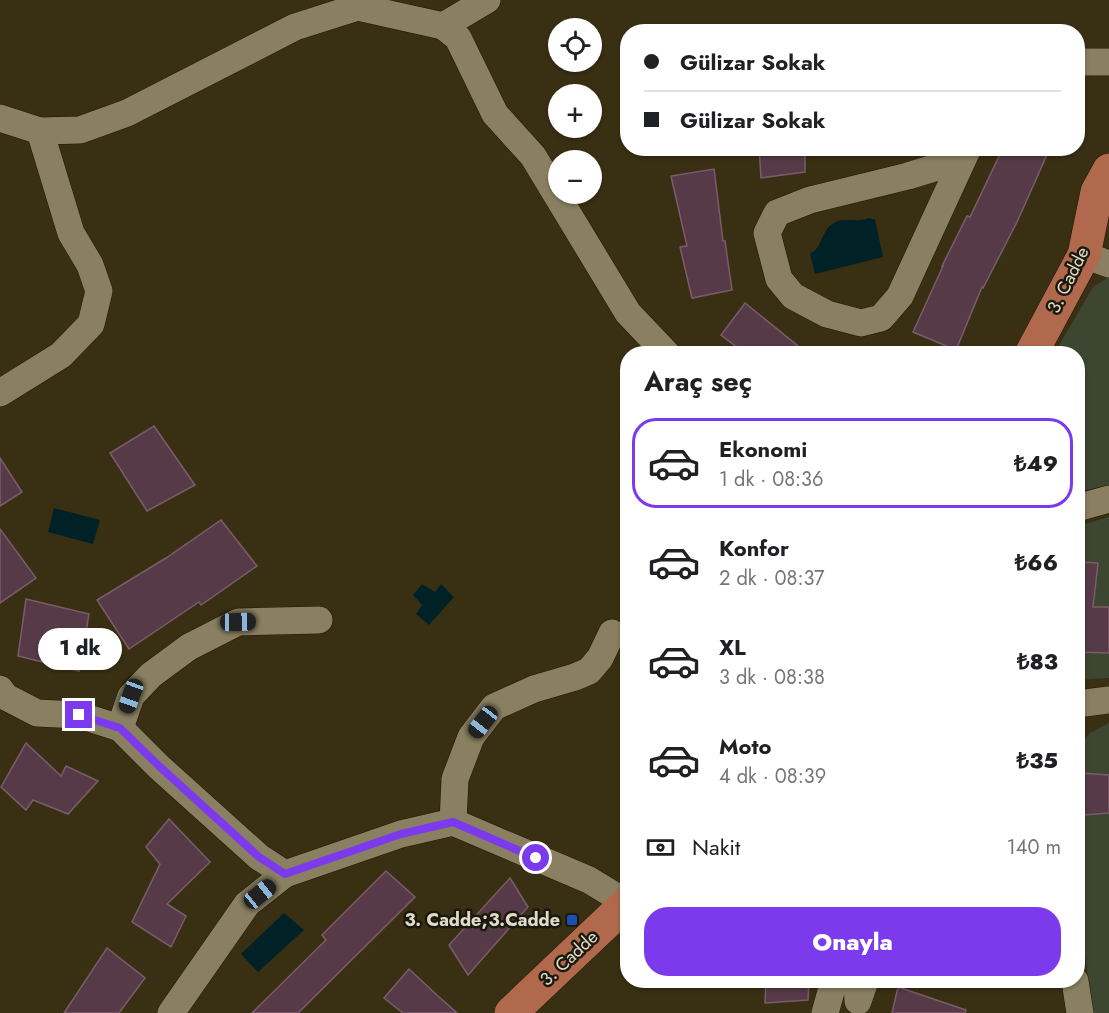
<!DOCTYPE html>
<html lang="tr">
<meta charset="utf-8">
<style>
body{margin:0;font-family:Jost,sans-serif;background:#f2f2f2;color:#202124;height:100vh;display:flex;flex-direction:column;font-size:22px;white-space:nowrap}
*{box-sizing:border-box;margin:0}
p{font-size:20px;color:#757577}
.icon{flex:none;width:33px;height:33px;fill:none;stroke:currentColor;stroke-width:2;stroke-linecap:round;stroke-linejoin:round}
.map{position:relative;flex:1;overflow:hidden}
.side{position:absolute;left:620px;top:346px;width:465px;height:642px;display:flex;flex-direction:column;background:#fff;border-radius:24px;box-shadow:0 2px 4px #0004}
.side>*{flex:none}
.banner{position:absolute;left:620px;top:24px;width:465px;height:132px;border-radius:24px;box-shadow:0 2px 4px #0004;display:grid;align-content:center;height:132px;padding:0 24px;background:#fff}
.fabs{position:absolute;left:548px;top:18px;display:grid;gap:12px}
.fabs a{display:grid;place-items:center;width:54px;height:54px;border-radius:50%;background:#fff;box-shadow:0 2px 4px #0004;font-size:30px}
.end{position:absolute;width:27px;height:27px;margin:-14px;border:8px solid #7c3aed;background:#fff;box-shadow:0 0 0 3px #fff}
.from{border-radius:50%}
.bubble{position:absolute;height:42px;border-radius:21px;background:#fff;box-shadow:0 2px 4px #0004;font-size:20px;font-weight:800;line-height:42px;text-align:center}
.car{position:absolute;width:18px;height:36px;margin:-18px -9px;border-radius:8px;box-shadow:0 0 4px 2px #0007;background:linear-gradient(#222 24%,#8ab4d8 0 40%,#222 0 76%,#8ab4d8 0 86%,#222 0)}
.banner b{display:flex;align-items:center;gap:21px;height:57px;font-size:22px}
.banner b+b{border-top:2px solid #e0e0e0}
.banner i{width:15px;height:15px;background:#202124}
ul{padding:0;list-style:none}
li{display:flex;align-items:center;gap:18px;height:90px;margin:0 12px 9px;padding:0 12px;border:3px solid transparent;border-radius:24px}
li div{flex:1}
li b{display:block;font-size:22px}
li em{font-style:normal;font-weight:800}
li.current{border-color:#7c3aed}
li>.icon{width:54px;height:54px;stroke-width:1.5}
h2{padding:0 24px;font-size:27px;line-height:72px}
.pay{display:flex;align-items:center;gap:15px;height:66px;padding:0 24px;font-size:22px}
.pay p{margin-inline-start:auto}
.button{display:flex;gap:12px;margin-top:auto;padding:12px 24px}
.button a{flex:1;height:69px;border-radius:24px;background:#7c3aed;color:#fff;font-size:24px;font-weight:800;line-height:69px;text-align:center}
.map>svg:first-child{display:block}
.green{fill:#3d4631}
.water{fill:#002125}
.building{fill:#563a48;stroke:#7b5c6b;stroke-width:1.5}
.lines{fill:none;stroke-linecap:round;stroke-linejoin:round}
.minor-casing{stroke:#201800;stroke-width:28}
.major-casing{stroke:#201800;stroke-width:34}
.minor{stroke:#8a8061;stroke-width:27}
.major{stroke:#b0694d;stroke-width:33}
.route{stroke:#7c3aed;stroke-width:8}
.transit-dot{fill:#1a4fb4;stroke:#1c190c;stroke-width:2}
.labels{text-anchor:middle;stroke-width:5;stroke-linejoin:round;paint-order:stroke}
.street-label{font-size:18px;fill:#e0dbca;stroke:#1c190c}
.poi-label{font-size:18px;font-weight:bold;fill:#e0dbca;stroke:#1c190c;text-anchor:end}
</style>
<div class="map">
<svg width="1109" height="1013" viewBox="0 0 1109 1013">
<rect width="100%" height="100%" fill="#393013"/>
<g class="green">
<polygon points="1109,277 1109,485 1077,492 1077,354 1054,354 1093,287"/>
<polygon points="1109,517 1109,678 1077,680 1077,526"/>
<polygon points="1109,723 1109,1013 1092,1013 1077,884 1077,747 1090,733"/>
</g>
<g class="water">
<path d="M869,218L875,220L883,257L815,274L810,254C822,248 821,232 832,224C844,215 854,224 869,218Z"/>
<polygon points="54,508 100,520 93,544 48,532"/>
<polygon points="422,584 435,592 441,584 454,597 429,625 416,614 422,605 413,595"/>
<polygon points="284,913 304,930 258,972 241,954"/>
</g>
<g class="building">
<polygon points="759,148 805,148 805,172 761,178"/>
<polygon points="1003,148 1050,148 1017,222 983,288 982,287 956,350 913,332 943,266 942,266 967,216 970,217"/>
<polygon points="714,169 723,241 725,241 732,290 692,298 680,247 687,246 671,176"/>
<polygon points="745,303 808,354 746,354 721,335"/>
<polygon points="154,426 195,485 147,511 110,453"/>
<polygon points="0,458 22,492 0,506"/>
<polygon points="221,520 257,566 201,605 199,602 129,649 97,600 166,558"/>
<polygon points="0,529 36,578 0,603"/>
<polygon points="1077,562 1098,563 1093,607 1109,607 1109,653 1077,652"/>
<polygon points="26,599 89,614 79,671 18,656"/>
<polygon points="26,743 61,776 66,766 98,781 68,814 33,800 26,810 1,787"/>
<polygon points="1079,773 1109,775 1109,813 1084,815"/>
<polygon points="169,819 210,862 167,904 186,916 171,947 132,922 160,864 146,847"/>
<polygon points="386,871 415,897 298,1013 252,1013 326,940 322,935"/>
<polygon points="510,878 528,907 468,975 449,945"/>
<polygon points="107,948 145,978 119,1013 64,1013"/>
<polygon points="409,969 438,996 457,1013 403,1013 384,998"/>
<polygon points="766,981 809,981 808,1000 765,1003"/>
<polygon points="898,987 966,1010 965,1013 892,1013"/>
</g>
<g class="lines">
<g class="minor-casing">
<g id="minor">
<polyline points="443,26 487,0"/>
<polyline points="1077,62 1109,62"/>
<polyline points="0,118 40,131 80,130 127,113 295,27 358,7 443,26 458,38 495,114 533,156 628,313 667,354"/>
<polyline points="966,152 937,167 908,176 810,200 777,213 767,233 779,279 793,296 827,314 861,323 881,318 900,296 968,148"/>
<polyline points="1084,255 1109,264"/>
<polyline points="0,393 61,355 91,324 99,291 90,265 71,233 40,131"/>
<polyline points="1077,508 1109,499"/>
<polyline points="0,689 6,697 37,713 79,715 120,728 159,767 259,857 285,874 401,834 453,822 589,880 627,903"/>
<polyline points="1077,704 1109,700"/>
<polyline points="120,728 131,696 151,675 189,647 238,622 319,620"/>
<polyline points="453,822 455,779 471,737 494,707 534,689 575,677 589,671 600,658 612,633"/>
<polyline points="857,981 858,1001 865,981"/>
<polyline points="1075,981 1080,1013"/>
<polyline points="171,1013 247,904 285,874"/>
<polyline points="825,1013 834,981"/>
</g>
</g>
<g class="major-casing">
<g id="major">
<polyline points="1031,354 1084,255 1097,192 1109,170"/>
<polyline points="511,1013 627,903"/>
</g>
</g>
<use href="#minor" class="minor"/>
<use href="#major" class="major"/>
</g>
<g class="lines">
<polyline class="route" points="79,715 120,728 159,766 259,857 285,874 401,834 453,822 536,858"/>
</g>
<rect class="transit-dot" x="566" y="914" width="12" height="12" rx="3"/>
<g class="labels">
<g class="street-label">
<text transform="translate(1068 280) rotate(-64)" y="6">3. Cadde</text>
<text transform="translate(569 958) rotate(-43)" y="6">3. Cadde</text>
</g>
<g class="poi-label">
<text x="560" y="926">3. Cadde;3.Cadde</text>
</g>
</g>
</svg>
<div class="fabs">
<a><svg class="icon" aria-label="locate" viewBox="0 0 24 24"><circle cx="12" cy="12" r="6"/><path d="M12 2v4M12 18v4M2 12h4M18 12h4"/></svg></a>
<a>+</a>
<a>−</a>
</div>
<i class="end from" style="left:536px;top:858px"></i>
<i class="end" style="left:79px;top:715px"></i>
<div class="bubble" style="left:38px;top:628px;width:84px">1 dk</div>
<i class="car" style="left:238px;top:622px;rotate:89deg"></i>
<i class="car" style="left:131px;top:696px;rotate:200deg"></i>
<i class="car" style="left:483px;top:722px;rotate:218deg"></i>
<i class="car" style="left:260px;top:894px;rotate:51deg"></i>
<div class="banner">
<b><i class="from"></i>Gülizar Sokak</b>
<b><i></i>Gülizar Sokak</b>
</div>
<section class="side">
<h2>Araç seç</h2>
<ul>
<li class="current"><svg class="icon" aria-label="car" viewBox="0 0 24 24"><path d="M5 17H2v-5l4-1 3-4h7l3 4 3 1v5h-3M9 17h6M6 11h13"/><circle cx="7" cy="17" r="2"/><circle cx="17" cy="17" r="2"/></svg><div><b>Ekonomi</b><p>1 dk · 08:36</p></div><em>₺49</em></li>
<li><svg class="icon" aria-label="car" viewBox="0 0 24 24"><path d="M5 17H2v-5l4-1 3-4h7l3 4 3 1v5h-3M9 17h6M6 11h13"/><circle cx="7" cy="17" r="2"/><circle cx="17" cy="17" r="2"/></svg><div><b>Konfor</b><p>2 dk · 08:37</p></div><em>₺66</em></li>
<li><svg class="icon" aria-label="car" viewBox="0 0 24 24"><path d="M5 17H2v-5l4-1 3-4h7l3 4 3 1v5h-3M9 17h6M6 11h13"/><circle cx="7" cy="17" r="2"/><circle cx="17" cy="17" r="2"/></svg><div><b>XL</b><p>3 dk · 08:38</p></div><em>₺83</em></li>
<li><svg class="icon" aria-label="car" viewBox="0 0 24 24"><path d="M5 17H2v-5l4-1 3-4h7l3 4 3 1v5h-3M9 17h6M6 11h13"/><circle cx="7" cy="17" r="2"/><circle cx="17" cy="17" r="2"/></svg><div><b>Moto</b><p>4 dk · 08:39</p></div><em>₺35</em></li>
</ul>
<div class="pay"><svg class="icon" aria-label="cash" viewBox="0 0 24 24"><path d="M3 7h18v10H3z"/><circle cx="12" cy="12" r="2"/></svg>Nakit<p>140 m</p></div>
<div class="button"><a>Onayla</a></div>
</section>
</div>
